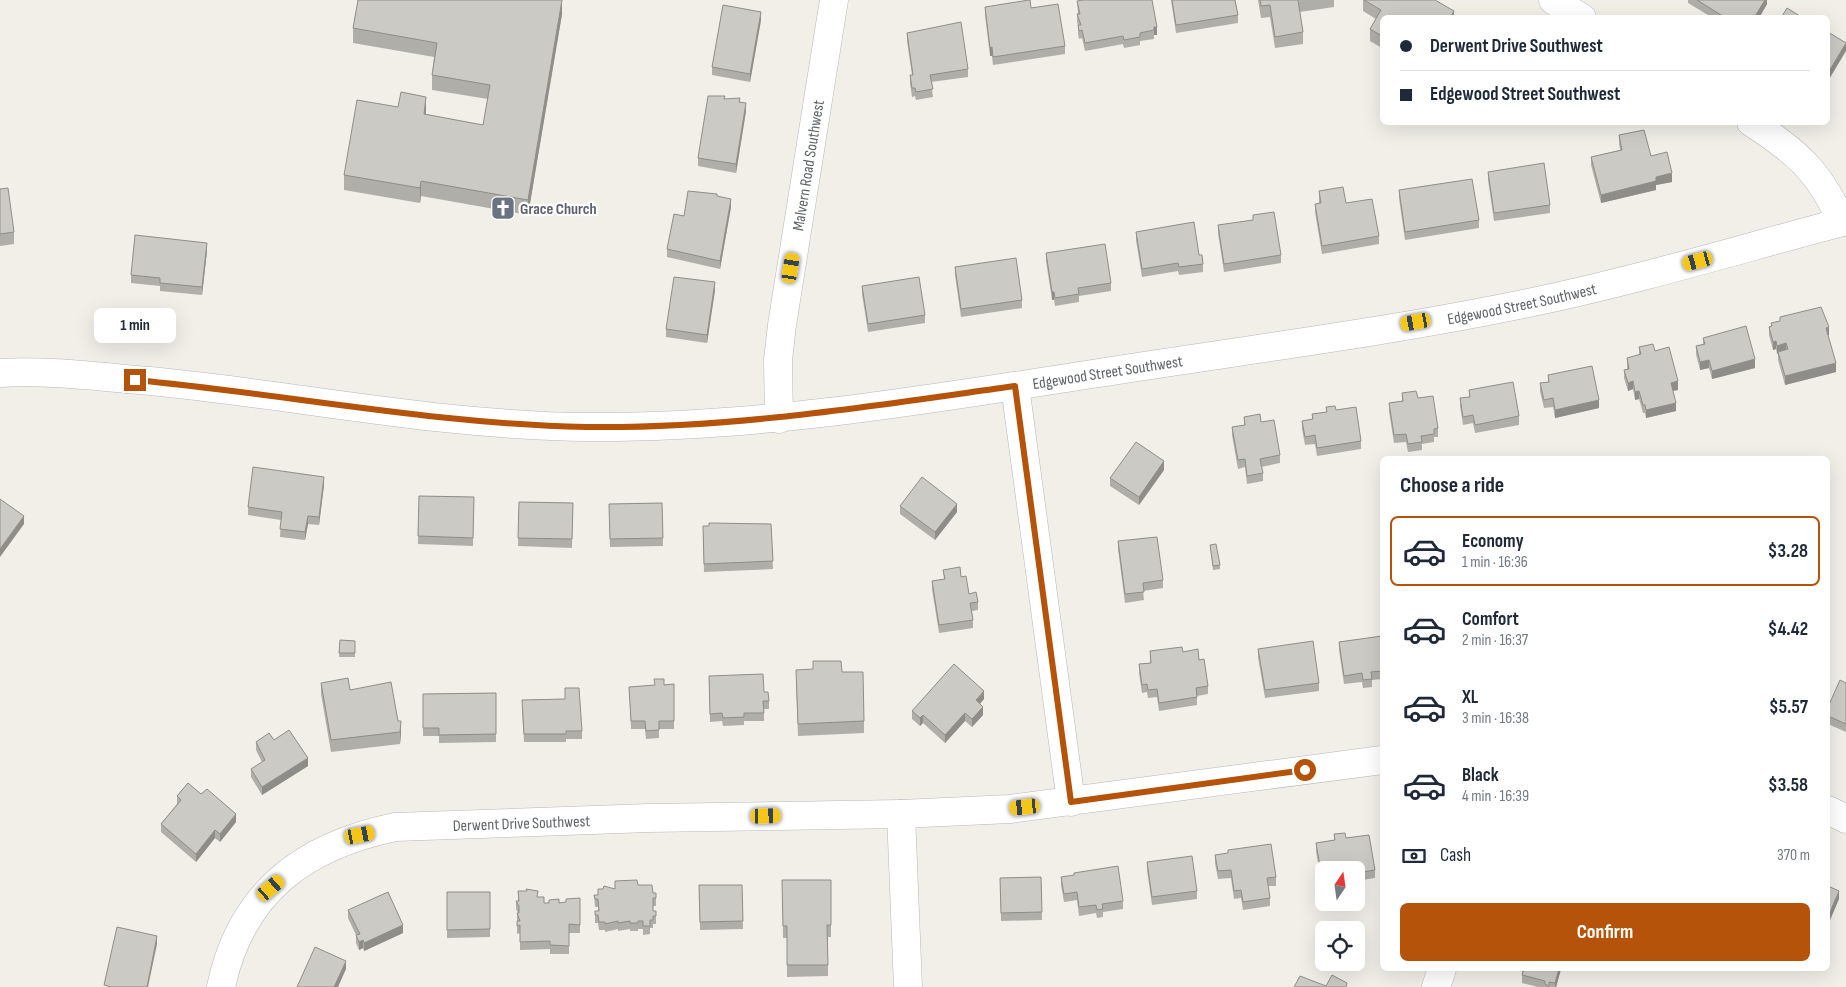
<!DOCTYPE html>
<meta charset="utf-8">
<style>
body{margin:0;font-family:"Sofia Sans Condensed",sans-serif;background:#f2f2f3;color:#1f2937;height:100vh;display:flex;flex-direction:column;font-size:19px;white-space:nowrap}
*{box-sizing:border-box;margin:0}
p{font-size:16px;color:#747a83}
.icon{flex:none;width:28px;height:28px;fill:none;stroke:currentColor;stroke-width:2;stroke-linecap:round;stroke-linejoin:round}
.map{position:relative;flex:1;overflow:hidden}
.details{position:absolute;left:1380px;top:456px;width:450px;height:515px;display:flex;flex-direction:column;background:#fff;border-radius:8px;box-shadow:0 5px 20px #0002}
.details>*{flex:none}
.top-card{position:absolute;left:1380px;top:15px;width:450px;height:110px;border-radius:8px;box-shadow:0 5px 20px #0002;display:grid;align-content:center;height:110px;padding:0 20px;background:#fff}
.needle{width:32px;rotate:13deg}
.fabs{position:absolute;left:1315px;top:861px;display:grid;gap:10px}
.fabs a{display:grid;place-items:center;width:50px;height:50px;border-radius:8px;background:#fff;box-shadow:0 5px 20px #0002;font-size:25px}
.end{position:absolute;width:22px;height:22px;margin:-11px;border:6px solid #b45309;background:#fff;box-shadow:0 0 0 2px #fff}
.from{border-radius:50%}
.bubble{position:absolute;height:35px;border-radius:8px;background:#fff;box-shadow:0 5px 20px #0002;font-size:16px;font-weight:700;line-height:35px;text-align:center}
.car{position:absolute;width:15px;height:30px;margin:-15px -8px;border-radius:6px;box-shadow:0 0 4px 1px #0007;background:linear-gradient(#f5c518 24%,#345 0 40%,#f5c518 0 76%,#345 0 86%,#f5c518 0)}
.top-card b{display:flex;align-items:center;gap:18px;height:48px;font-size:19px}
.top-card b+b{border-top:1px solid #e0e1e3}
.top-card i{width:12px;height:12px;background:#1f2937}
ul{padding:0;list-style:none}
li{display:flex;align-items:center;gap:15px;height:70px;margin:0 10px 8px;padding:0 10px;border:2px solid transparent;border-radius:8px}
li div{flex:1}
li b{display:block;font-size:19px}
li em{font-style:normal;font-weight:700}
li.current{border-color:#b45309}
li>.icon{width:45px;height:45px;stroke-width:1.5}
h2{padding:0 20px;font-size:22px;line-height:60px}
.pay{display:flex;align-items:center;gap:12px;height:55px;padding:0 20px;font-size:19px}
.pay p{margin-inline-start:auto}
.action{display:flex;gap:10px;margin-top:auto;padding:10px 20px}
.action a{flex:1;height:58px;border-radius:8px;background:#b45309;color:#fff;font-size:20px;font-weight:700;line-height:58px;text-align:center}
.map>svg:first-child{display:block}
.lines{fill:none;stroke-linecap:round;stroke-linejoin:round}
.minor-casing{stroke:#b5b8bc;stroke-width:29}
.minor{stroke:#fff;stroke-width:28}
.wall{fill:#afaea9}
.shaded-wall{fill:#8f8d8a}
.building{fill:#cccac5;stroke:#8f8d8a}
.route{stroke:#b45309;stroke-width:6}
.labels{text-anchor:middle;stroke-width:4.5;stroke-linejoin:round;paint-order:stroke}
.street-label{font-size:16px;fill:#5f6368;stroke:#fff}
.worship-label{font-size:16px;font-weight:bold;fill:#5b616d;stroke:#fff;text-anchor:start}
</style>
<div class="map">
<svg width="1846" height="987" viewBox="0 0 1846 987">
<rect width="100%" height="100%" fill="#f1efe8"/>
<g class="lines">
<g class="minor-casing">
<g id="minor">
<polyline points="1553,0 1582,18"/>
<path d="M1751,122C1797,152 1819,171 1842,222"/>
<path id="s1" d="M0,373C49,370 101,377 150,381C296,395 441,426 589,427C758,428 925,400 1092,374C1237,351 1384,333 1528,303C1635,281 1740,249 1846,221"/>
<polyline points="1015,386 1071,802"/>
<path id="s2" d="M779,419L778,360L782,325L834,0"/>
<polyline points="1828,810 1846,819"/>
<polyline points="901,814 1010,809 1382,760"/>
<path id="s3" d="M221,987C241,892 304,846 395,827L649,818L901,814L908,987"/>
<polyline points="1436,987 1442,969"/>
</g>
</g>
<use href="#minor" class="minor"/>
</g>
<g class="wall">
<polygon points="1152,0 1157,35 1154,35 1154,39 1140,41 1140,45 1124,48 1123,44 1085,51 1082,38 1079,39 1078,34 1078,25 1077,22 1077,14 1078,14 1077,1"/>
<polygon points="1171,0 1235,0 1238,15 1238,23 1176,33"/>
<polygon points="1258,0 1334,0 1334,7 1300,12 1303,32 1303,44 1275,48 1270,17 1261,18"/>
<polygon points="1363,0 1435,0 1454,18 1382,18 1382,48 1370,41 1370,29 1376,19 1363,11"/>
<polygon points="1688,0 1767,0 1767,4 1759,18 1713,18 1688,3"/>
<polygon points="985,7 1031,8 1065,46 1065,54 993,65 992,56 990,56 985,15"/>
<polygon points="562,14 528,215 421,196 420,203 344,190 344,175 426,112 426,115 483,125 488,99 432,90 432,75 434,57 353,43 353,28"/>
<polygon points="761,20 750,82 712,75 712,67"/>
<polygon points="907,33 968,69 968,77 931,82 933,97 916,100 915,96 912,97 910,83 910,75 912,75 907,41"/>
<polygon points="725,99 740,102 746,111 736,173 698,166 698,158"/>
<polygon points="1619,135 1651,156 1672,182 1656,185 1656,190 1601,203 1591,165 1591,157 1620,150 1619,143"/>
<polygon points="1488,172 1550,205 1550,213 1494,221 1488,180"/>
<polygon points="0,189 14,232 14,244 0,246"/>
<polygon points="1399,190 1479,220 1479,228 1405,240 1399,198"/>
<polygon points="1319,191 1346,203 1379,236 1379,244 1322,254 1315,212 1315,204 1319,204"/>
<polygon points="731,207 720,269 667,257 667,249 684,216"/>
<polygon points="1253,215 1281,255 1281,263 1224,272 1218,233 1218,225 1253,220"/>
<polygon points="1136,232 1199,255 1203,264 1203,272 1179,275 1178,271 1142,277 1136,240"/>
<polygon points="207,251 202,295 160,291 160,286 131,283 131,275"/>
<polygon points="1046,253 1111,283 1111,291 1079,296 1079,302 1055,306 1054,300 1052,300 1046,261"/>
<polygon points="955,267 1022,300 1022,308 961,317 955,275"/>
<polygon points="862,286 925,315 925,323 868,332 862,294"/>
<polygon points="715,290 707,343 666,337 666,329"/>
<polygon points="1780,317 1829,335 1828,335 1836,372 1785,385 1778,360 1778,353 1777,354 1776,349 1773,350 1769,335 1769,327 1771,326 1771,323 1780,321"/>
<polygon points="1703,338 1755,368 1712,379 1709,368 1700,370 1696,354 1696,346 1703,344"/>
<polygon points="1639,347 1655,351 1678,390 1673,391 1676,411 1646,418 1645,413 1643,413 1639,399 1635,400 1633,389 1628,391 1624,378 1624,370 1627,369 1627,358 1639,355"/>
<polygon points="1548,375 1599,408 1555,418 1553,407 1544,408 1540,391 1540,383 1548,382"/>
<polygon points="1469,390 1519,416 1519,425 1475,433 1473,423 1463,425 1460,406 1460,398 1469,397"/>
<polygon points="1402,393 1418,398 1438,428 1438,437 1434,437 1434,442 1422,444 1422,450 1408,452 1406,442 1394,443 1389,411 1389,403 1402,401"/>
<polygon points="1326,407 1336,410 1361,441 1361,449 1317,456 1315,444 1305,445 1302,429 1302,421 1312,419 1312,414 1326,412"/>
<polygon points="1244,417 1261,422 1280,455 1280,463 1261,467 1263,473 1263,481 1247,484 1245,467 1238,469 1232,435 1232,427 1244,425"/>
<polygon points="1164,470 1139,505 1110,486 1110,478"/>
<polygon points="324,485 319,525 308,524 305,540 280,537 281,520 248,515 248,507"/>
<polygon points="419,496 474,497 473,546 418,544"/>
<polygon points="519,502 573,503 572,548 518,546"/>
<polygon points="662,503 663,546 610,547 609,504"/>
<polygon points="900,506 957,512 935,540 900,514"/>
<polygon points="771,524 773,569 704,572 703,534"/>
<polygon points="1118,541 1163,580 1163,588 1143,591 1144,600 1125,603 1118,549"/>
<polygon points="1210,545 1220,565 1220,569 1213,570"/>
<polygon points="943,570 961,577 969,594 978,602 978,610 972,611 973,620 973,628 939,633 932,589 932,581 944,579"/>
<polygon points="1382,636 1382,679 1372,680 1372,687 1363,688 1362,682 1344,684 1339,650 1339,642"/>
<polygon points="340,640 355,641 355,657 339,657"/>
<polygon points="1258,649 1319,683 1319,691 1265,698 1258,657"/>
<polygon points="1150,651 1183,652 1199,660 1208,686 1208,694 1197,696 1197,705 1159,711 1157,697 1148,698 1147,692 1142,693 1139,673 1139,664 1150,663"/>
<polygon points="709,676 764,692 769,701 769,709 764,709 764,721 744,721 744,725 723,726 722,721 710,722"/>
<polygon points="796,681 864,721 864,733 798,736"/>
<polygon points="321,683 350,690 398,721 401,733 400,744 331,752 321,694"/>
<polygon points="1846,683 1846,732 1828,724 1828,707"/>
<polygon points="674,684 674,729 659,729 659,738 646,739 645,729 631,729 629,687"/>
<polygon points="496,693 496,742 439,743 439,736 423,736 423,694"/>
<polygon points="984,699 980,704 983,715 972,727 965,721 945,743 923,723 920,726 912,719 912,711"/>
<polygon points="522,708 582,731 582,739 566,739 566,742 524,742"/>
<polygon points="274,740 308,766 262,795 251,777 251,769 262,762 256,750 256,742"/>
<polygon points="177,796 236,822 220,842 215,838 196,862 161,832 161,824 177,804"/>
<polygon points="1334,834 1346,838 1375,870 1375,878 1356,881 1356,870 1324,870 1324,886 1322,886 1316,851 1316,843 1334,840"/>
<polygon points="1215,855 1276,877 1276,886 1268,886 1270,898 1270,906 1243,910 1241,898 1234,899 1231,878 1218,879 1215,863"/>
<polygon points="1147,862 1197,891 1197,899 1152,905 1147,870"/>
<polygon points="1041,877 1042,920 1001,921 1000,878"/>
<polygon points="1061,877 1123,901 1123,909 1103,912 1103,917 1097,918 1096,913 1079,916 1077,900 1064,902 1061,885"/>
<polygon points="782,880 831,880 831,937 828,937 828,976 787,977 787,938 783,938"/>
<polygon points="638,885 653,893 656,893 656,906 653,906 653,911 656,911 656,924 653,924 653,928 650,928 650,934 643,935 643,929 638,929 638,931 630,931 630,929 618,931 618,929 605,932 605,930 599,930 598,923 595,923 595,911 598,911 598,907 595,907 594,895 598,895 615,889"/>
<polygon points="699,885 742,885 743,929 700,930"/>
<polygon points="518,891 537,897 544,903 566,902 566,899 580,898 580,933 569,933 569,954 550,954 550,949 520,950 520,933 517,934 517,913 518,913 516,909 516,901 518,901"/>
<polygon points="447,892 490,892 490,937 447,938"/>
<polygon points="348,910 403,933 364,951 363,948 359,950 356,943 356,935 348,918"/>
<polygon points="1522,969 1561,969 1556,987 1538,987 1522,983"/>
</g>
<g class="shaded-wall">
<polygon points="562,0 562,14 528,215 528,200"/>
<polygon points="1765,0 1767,0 1767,4 1759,18 1754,18"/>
<polygon points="1454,11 1454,18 1450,18"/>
<polygon points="761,12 761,20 750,82 750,74"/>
<rect x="1154" y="27" width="3" height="8"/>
<polygon points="1846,43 1846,51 1828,81 1828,73"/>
<polygon points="992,47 992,56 990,56 990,48"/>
<polygon points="426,97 426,112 424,129 424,114"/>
<polygon points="746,103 746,111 736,173 736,164"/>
<polygon points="1672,173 1672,182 1656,185 1656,190 1601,203 1601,195 1656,177"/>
<polygon points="421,181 421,196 420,203 420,188"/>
<polygon points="731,199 731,207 720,269 720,261"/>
<polygon points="207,243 207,251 202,295 202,287"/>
<polygon points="715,282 715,290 707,343 707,335"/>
<rect x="1052" y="292" width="2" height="8"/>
<polygon points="1829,327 1829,335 1826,336 1826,328"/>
<polygon points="1776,341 1776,349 1773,350 1773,342"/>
<polygon points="1786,343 1786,351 1777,354 1777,346"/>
<polygon points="1755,359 1755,368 1712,379 1712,371"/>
<polygon points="1709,360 1709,368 1700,370 1700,362"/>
<polygon points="1836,363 1836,372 1785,385 1785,376"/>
<polygon points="1633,381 1633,389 1628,391 1628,383"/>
<polygon points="1678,381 1678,390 1671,391 1671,383"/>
<polygon points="1639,391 1639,399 1635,400 1635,392"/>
<polygon points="1599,400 1599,408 1555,418 1555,410"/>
<polygon points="1676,403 1676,411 1646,418 1646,410"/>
<polygon points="1164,461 1164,470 1139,505 1139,497"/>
<polygon points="324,477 324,485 319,525 319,517"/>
<polygon points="957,504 957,512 935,540 935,532"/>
<polygon points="24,516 24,524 0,557 0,549"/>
<polygon points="308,516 308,524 305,540 305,532"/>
<polygon points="984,691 984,699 976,708 976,700"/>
<polygon points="983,707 983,715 972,727 972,719"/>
<polygon points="965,713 965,721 945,743 945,735"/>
<polygon points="923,715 923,723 920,726 920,718"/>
<polygon points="401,721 401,733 400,744 400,732"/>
<polygon points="308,758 308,766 262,795 262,787"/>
<polygon points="236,814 236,822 220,842 220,834"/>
<polygon points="215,830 215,838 196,862 196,854"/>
<polygon points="1839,891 1839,899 1828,925 1828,917"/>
<polygon points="403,925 403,933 364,951 364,943"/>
<polygon points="157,936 157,944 148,987 147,987"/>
<polygon points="363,940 363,948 359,950 359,942"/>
<polygon points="346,961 346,969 338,987 334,987"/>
<polygon points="1559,969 1561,969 1556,987 1555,987 1555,983"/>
</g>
<g class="building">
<polygon points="358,0 562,0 528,200 421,181 420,188 344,175 357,100 398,107 401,92 426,97 424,114 483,125 490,85 432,75 437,43 353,28"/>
<polygon points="1029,0 1030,0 1031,8 1058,4 1065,46 993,57 992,47 990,48 985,7"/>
<polygon points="1083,0 1152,0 1157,27 1154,27 1154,30 1140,33 1140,37 1124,40 1123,36 1085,43 1082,30 1079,31 1078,25 1081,25 1077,14 1080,14 1077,1"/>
<polygon points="1172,0 1235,0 1238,15 1176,25"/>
<polygon points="1260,0 1298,0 1303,32 1275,37 1270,5 1261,6"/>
<polygon points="1364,0 1435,0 1454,11 1450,18 1382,18 1382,36 1370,29 1381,10"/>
<polygon points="1697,0 1765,0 1754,18 1726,18"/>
<polygon points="723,5 761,12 750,74 712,67"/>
<polygon points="1787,8 1803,18 1781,18"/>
<polygon points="961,22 968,69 930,75 933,89 916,92 915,88 912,88 910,75 913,75 907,33"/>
<polygon points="1828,32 1846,43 1828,73"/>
<polygon points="708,96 725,96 724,99 740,98 739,102 746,103 736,164 698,158"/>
<polygon points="1644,130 1651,156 1667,152 1672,173 1656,177 1656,181 1601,195 1591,157 1622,150 1619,135"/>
<polygon points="1544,163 1550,205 1494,213 1488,172"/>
<polygon points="1472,179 1479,220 1405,232 1399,190"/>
<polygon points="1343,187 1346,203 1372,199 1379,236 1322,246 1315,204 1321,203 1319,191"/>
<polygon points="8,188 14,232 0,234 0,189"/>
<polygon points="688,191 717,194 717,196 731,199 720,261 667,249 674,214 684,216"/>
<polygon points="1274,212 1281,255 1224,264 1218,225 1253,220 1253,215"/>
<polygon points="1194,222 1199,255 1202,255 1203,264 1179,267 1178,263 1142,269 1136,232"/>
<polygon points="135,235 207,243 202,287 160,283 160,278 131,275"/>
<polygon points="1105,244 1111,283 1078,288 1079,294 1055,298 1054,292 1052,292 1046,253"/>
<polygon points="1016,258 1022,300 961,309 955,267"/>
<polygon points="674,277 715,282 707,335 666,329"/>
<polygon points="919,277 925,315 868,324 862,286"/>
<polygon points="1821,307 1829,327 1826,328 1836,363 1785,376 1778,352 1788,349 1786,343 1777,346 1776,341 1773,342 1769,327 1772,326 1771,323 1780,321 1780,317"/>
<polygon points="1746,326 1755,359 1712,371 1709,360 1700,362 1696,346 1705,344 1703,338"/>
<polygon points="1653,344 1655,351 1669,347 1678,381 1671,383 1676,403 1646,410 1645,405 1643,405 1639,391 1635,392 1633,381 1628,383 1624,370 1629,369 1627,358 1641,354 1639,347"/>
<polygon points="1592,366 1599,400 1555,410 1553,398 1544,400 1540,383 1549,382 1548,375"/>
<polygon points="1513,382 1519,416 1475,425 1473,415 1463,417 1460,398 1470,397 1469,390"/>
<polygon points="1416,391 1418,398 1433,396 1438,428 1434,429 1434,434 1421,436 1422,442 1408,444 1406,434 1394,435 1389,403 1403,401 1402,393"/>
<polygon points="1335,406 1336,410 1356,407 1361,441 1317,448 1315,435 1305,437 1302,421 1313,419 1312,414 1327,412 1326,407"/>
<polygon points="1260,414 1261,422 1274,420 1280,455 1260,459 1263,473 1247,476 1245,459 1238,460 1232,427 1245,425 1244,417"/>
<polygon points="1136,442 1164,461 1139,497 1110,478"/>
<polygon points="253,467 324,477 319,517 308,516 305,532 280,529 282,512 248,507"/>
<polygon points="922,477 957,504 935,532 900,506"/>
<polygon points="419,496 474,497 473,538 418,536"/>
<polygon points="0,499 24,516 0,549"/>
<polygon points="519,502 573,503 572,539 518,538"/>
<polygon points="662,503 663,538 610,539 609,504"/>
<polygon points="709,523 771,524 773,561 704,564 703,526 709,526"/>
<polygon points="1157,537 1163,580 1143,583 1144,592 1125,594 1118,541"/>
<polygon points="1216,544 1220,565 1213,566 1210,545"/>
<polygon points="960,567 961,577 966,576 969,594 976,592 978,602 970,603 973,620 939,625 932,581 945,579 943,570"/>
<polygon points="1382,636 1382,671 1371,672 1372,679 1363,680 1362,673 1344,676 1339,642"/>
<polygon points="340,640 355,641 355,653 339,653"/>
<polygon points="1313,641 1319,683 1265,690 1258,649"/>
<polygon points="1182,647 1183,652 1198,649 1199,660 1204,659 1208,686 1196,688 1197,697 1159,703 1157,689 1148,690 1147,684 1142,685 1139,664 1151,663 1150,651"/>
<polygon points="813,661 841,661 842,672 863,672 864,721 798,724 796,670 813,669"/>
<polygon points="954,664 984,691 976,700 983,707 972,719 965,713 945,735 923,715 920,718 912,711"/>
<polygon points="763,674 764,692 768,692 769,701 763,701 764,713 744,713 744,717 723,718 722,713 710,714 709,676"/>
<polygon points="348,678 350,690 391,682 398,721 401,721 400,732 331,740 321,683"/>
<polygon points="654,679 664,679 664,685 674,684 674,721 659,721 659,730 646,731 645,721 631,721 629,687 655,685"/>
<polygon points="1840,680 1846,683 1846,724 1828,716 1828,707"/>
<polygon points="565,688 579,688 582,731 566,731 566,734 524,734 522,700 565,699"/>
<polygon points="496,693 496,734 439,735 439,728 423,728 423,694"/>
<polygon points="289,730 308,758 262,787 251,769 265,760 256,742 269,733 274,740"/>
<polygon points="188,783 201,794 207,789 236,814 220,834 215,830 196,854 161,824 181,800 177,796"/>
<polygon points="1345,833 1346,838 1369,835 1375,870 1356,873 1356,870 1324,870 1324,878 1322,878 1316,843 1335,840 1334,834"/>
<polygon points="1271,844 1276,877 1267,878 1270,898 1243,902 1241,890 1234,891 1231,870 1218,871 1215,855 1228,853 1228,850"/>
<polygon points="1192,856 1197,891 1152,897 1147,862"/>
<polygon points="1118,866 1123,901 1102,904 1103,909 1097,910 1096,905 1079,907 1077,892 1064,894 1061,877 1074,875 1074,873"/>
<polygon points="1041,877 1042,912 1001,913 1000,878"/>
<polygon points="637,880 638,885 652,885 653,893 656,893 656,898 653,898 653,911 656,911 656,916 653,916 653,920 650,920 650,926 643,926 643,921 638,921 638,923 630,923 630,921 618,923 618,921 605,924 605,922 599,922 598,915 595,915 595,911 599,911 598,899 595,899 594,895 598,895 598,889 603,889 604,886 615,889 615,881"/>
<polygon points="782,880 831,880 831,925 827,925 828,965 787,965 787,926 783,926"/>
<polygon points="699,885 742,885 743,921 700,922"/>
<polygon points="1828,886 1839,891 1828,917"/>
<polygon points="526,889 538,891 537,897 544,897 544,903 549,903 549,900 559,899 559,903 566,902 566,899 580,898 580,925 569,924 569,946 550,945 550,941 520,942 520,925 517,926 517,921 520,921 517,913 519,913 519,906 516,901 519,901 518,891 527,891"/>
<polygon points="388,892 403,925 364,943 363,940 359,942 356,935 360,934 348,910"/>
<polygon points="447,892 490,892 490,929 447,930"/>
<polygon points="117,927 157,936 147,987 111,987 104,985"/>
<polygon points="315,947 346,961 334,987 297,987"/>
<polygon points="1524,969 1559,969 1555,983 1549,982 1549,986 1545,984 1545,981 1522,975"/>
<polygon points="1332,975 1347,983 1346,987 1294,987 1300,976 1326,986"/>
</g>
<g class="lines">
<path class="route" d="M135,380C285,394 434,424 586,427C730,429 872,406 1015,386L1071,802L1305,770"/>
</g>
<defs>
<g id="church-square" transform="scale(1.25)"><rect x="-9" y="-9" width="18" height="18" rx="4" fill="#6b7280" stroke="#fff"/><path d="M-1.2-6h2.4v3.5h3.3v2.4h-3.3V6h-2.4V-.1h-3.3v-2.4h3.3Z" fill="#fff"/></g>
</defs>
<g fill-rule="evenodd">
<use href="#church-square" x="503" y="208"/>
</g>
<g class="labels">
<g class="street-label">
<text dy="6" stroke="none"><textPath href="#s2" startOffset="256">Malvern Road Southwest</textPath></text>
<text dy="6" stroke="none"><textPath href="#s1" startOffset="1534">Edgewood Street Southwest</textPath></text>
<text dy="6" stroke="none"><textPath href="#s1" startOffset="1114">Edgewood Street Southwest</textPath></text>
<text dy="6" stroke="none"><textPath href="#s3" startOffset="379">Derwent Drive Southwest</textPath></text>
</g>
<g class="worship-label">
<text x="520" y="214">Grace Church</text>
</g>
</g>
</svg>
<div class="fabs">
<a><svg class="needle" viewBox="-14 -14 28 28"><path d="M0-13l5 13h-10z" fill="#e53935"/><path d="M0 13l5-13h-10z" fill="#747a83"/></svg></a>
<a><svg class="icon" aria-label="locate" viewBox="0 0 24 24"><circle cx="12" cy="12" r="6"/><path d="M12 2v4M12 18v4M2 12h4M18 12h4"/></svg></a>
</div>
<i class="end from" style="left:1305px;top:770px"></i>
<i class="end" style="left:135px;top:380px"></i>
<div class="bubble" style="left:94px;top:308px;width:82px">1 min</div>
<i class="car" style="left:1698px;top:261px;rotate:255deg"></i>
<i class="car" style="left:791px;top:268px;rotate:9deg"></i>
<i class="car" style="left:1416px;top:322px;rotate:260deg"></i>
<i class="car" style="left:1025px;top:807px;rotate:264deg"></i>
<i class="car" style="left:766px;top:816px;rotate:89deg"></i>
<i class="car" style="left:360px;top:835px;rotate:79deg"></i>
<i class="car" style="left:271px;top:888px;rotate:49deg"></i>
<div class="top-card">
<b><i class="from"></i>Derwent Drive Southwest</b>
<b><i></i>Edgewood Street Southwest</b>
</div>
<section class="details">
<h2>Choose a ride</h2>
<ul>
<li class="current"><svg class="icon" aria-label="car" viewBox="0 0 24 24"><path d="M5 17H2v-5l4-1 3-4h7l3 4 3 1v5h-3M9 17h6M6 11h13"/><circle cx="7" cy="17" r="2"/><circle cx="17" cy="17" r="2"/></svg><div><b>Economy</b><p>1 min · 16:36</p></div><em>$3.28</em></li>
<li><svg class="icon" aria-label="car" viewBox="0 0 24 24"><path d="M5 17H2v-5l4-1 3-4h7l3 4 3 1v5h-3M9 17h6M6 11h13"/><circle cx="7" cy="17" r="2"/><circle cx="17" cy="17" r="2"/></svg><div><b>Comfort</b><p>2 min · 16:37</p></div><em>$4.42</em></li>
<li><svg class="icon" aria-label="car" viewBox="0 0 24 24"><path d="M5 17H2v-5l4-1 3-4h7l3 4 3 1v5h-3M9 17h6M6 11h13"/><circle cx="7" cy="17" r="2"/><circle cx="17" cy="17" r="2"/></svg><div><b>XL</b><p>3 min · 16:38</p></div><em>$5.57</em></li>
<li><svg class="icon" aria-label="car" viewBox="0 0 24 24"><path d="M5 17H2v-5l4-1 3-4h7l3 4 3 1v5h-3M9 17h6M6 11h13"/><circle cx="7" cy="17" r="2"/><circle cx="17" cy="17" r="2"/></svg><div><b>Black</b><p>4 min · 16:39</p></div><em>$3.58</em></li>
</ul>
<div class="pay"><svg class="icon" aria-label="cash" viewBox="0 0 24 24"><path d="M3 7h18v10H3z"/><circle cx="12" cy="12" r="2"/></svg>Cash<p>370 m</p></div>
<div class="action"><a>Confirm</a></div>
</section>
</div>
